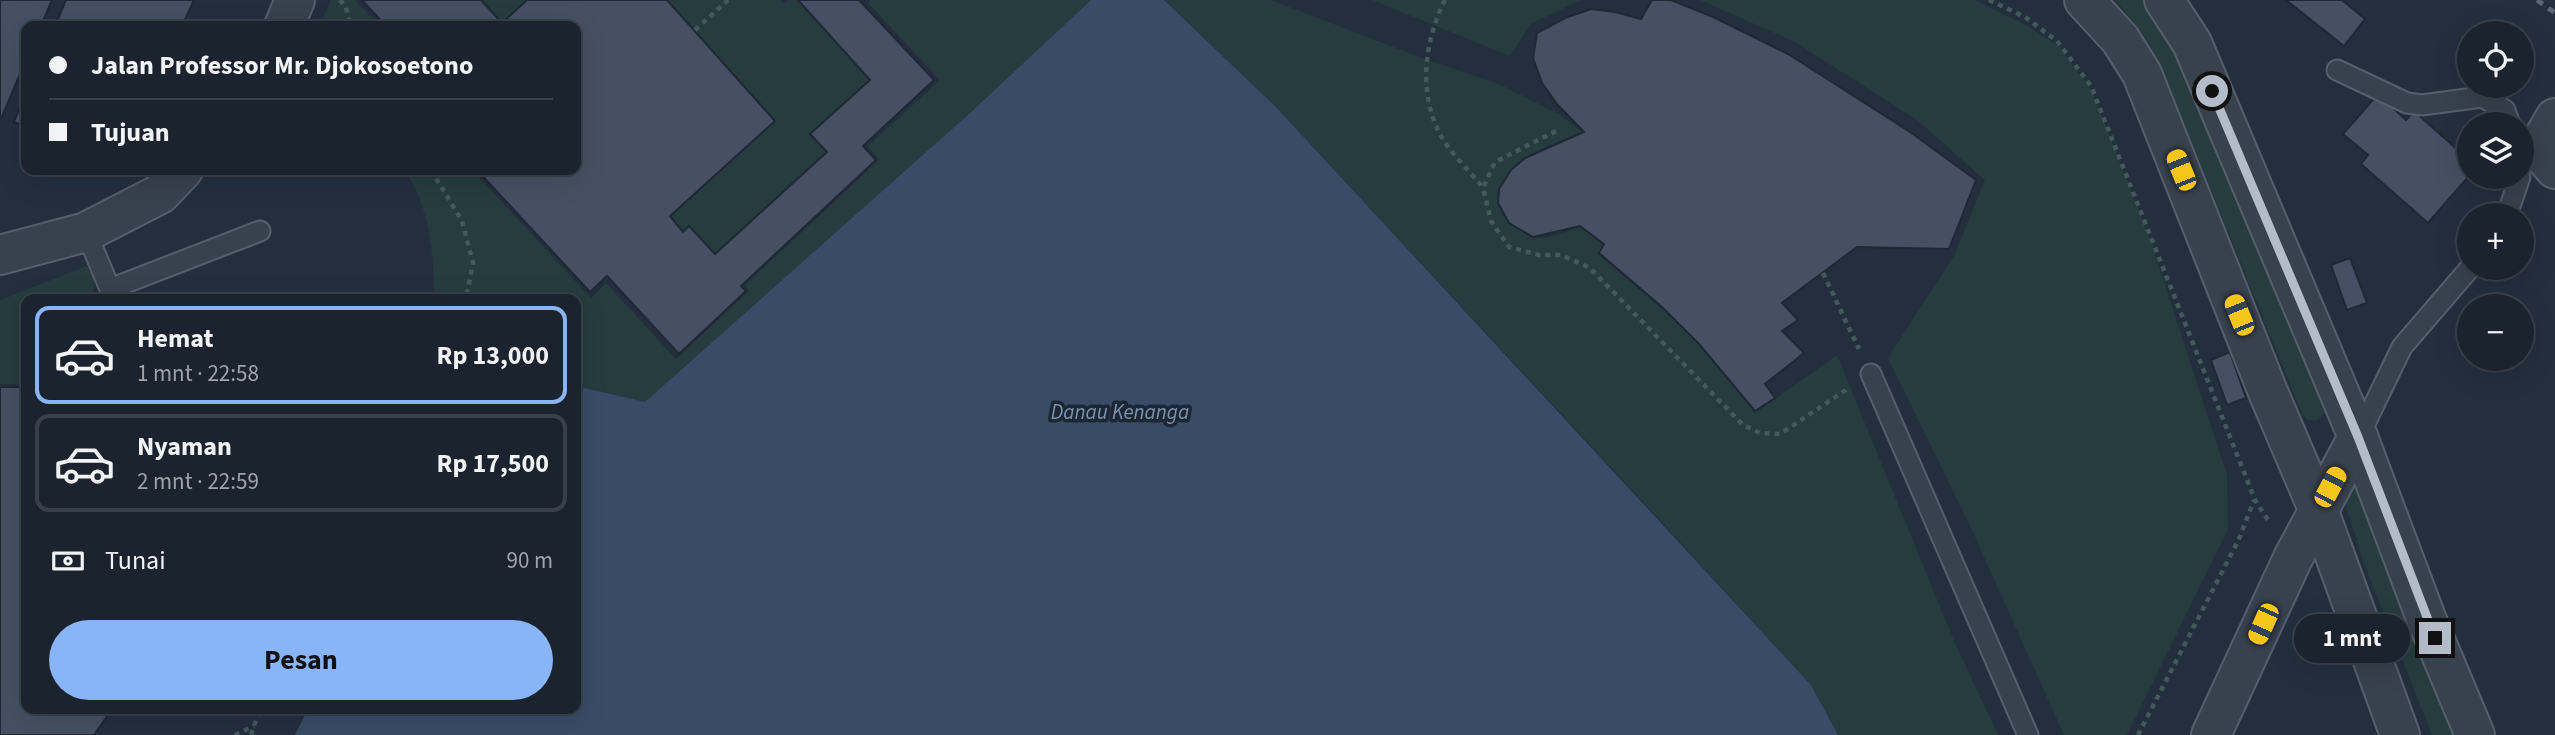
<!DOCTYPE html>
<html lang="id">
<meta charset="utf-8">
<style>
body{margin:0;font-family:"Source Sans 3",sans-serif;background:#242b36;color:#f1f3f6;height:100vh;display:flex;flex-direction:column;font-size:26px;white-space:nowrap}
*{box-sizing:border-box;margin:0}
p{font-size:23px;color:#a0a4aa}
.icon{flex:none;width:38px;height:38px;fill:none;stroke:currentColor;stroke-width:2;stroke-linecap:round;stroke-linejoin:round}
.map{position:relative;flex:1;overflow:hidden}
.side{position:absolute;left:21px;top:294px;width:560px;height:420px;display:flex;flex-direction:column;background:#1b232e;border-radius:14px;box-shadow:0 7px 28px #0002,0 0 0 2px #39404a}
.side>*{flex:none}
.hud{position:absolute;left:21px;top:21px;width:560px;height:154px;border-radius:14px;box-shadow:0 7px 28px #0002,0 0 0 2px #39404a;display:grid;align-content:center;height:154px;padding:0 28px;background:#1b232e}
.tools{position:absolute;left:2457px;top:21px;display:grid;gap:14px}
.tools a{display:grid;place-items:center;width:77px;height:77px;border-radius:50%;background:#1b232e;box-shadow:0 7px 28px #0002,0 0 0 2px #39404a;font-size:35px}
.end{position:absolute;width:32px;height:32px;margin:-16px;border:9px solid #b4bcc9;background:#111;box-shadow:0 0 0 4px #111}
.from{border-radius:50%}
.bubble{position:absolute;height:49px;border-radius:24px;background:#1b232e;box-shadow:0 7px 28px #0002,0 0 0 2px #39404a;font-size:23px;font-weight:700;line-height:49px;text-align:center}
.car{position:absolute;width:21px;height:42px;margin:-21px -10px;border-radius:9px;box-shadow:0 0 5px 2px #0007;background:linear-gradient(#f5c518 24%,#345 0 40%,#f5c518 0 76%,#345 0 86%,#f5c518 0)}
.hud b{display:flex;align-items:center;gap:24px;height:66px;font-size:26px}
.hud b+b{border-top:2px solid #39404a}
.hud i{width:18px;height:18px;background:#f1f3f6}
ul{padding:12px 0 0;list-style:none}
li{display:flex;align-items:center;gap:21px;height:98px;margin:0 14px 10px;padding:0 14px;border:4px solid #39404a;border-radius:14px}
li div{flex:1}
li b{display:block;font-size:26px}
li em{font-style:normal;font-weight:700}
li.active{border-color:#8ab4f8}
li>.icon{width:63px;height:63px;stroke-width:1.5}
.pay{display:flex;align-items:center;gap:18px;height:77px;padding:0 28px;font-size:26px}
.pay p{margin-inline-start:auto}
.cta{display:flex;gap:14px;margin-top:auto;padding:14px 28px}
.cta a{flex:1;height:80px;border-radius:42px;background:#8ab4f8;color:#111;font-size:28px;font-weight:700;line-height:80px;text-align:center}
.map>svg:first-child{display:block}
.green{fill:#263c3f}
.water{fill:#394c67}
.building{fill:#455162;stroke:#1f2835;stroke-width:2}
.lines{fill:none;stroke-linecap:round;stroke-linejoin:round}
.lane-casing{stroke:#565f6c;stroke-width:23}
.street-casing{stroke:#565f6c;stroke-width:42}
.path{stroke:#44595c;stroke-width:4.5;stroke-dasharray:5 5;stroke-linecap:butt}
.lane{stroke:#38414e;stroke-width:19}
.street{stroke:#38414e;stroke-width:38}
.rail{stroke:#5a6575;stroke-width:5;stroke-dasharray:7 7;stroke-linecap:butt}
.route{stroke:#b4bcc9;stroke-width:9}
.labels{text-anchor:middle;stroke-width:7;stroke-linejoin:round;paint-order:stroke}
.water-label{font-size:21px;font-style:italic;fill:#7c92b1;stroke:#1d2633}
</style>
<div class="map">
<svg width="2555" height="735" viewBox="0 0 2555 735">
<rect width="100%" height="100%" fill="#242f3e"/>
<g class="green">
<polygon points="331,0 355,0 380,26 320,26"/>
<polygon points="481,0 527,0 502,23"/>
<polygon points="667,0 780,0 784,4 789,0 798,0 870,80 811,135 827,152 715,254 690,226 683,232 670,216 775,121"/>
<path d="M870,0H1091L970,113L645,403L576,386V299H434C434,254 430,208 405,170H472L591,298L606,283L676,359L749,291L745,285L879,160L868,146L940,80L869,4Z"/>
<path d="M1164,0H1271L1422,58L1499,84L1559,114L1582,132C1560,142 1527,150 1511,170C1494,190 1494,215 1518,229C1522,231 1528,236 1532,237C1546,241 1567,231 1580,227L1603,244L1598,254L1661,308L1699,344L1755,413L1837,355L1954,641L1998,735H1838L1811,685L1646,505L1275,106Z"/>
<polygon points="1372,0 1580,0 1531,24 1510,56"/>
<polygon points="1700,0 1974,0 2028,26 2059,47 2092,91 2151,242 2227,475 2228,529 2127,735 2064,735 1972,530 1888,358 1955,254 1985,180 1917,120 1795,42"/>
<polygon points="2115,0 2143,0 2156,14 2179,53 2325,405 2325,412 2318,420 2308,420 2302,414 2159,62 2135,24"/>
<polygon points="87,266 95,283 90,299 26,299 26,384 0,384 0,300"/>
<polygon points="2348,484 2358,484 2460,735 2432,735 2363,561 2343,496"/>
</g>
<polygon class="water" points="1091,0 1164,0 1275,106 1811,685 1838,735 295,735 308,709 576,709 576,386 645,402 970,113"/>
<g class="building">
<polygon points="0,0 52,0 41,26 26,26 26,60 0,121"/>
<polygon points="66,0 194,0 182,26 55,26"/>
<polygon points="362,0 481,0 502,23 527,0 667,0 775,121 670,216 683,232 689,226 715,254 827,152 810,134 870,80 798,0 859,0 934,80 863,146 876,160 741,286 746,291 679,354 607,276 590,292 477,170 576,170 576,26 386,26"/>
<polygon points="1652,0 1671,0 1713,17 1788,54 1910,132 1976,180 1949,249 1857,247 1782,303 1798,320 1782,331 1804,353 1765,384 1775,398 1755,411 1699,344 1662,307 1599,253 1604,244 1580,226 1533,237 1509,223 1498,203 1499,189 1511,170 1525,158 1584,132 1557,104 1542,83 1533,58 1537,33 1565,18 1591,9 1615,12 1641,19"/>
<polygon points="2286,0 2342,0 2365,19 2344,46"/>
<polygon points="26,92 26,127 14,122"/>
<polygon points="2378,94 2406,120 2414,111 2469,160 2469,176 2428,223 2361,164 2368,155 2343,134"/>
<polygon points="2350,258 2367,303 2347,310 2331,265"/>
<polygon points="2230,352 2246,398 2227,405 2211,360"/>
<polygon points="0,387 26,387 26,709 112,709 94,735 0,735"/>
</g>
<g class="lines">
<g class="lane-casing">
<g id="lane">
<polyline points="2337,70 2407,103 2422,105 2482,97 2505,110 2510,124"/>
<polyline points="2507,215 2520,177"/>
<polyline points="86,232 110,289 260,231"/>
<polyline points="1871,374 2028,735"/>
<polyline points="2359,436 2402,347 2470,268"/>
</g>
</g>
<g class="street-casing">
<g id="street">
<polyline points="2084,0 2120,39 2142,74 2268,392 2318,509 2400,735"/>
<polyline points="2164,0 2192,43 2358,437 2426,618 2475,735"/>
<polyline points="284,26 295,0"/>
<polyline points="2555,118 2540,144 2543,155 2555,169"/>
<polyline points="0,255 86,232 160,194 183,170"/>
<polyline points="2211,735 2293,558 2358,437"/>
</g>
</g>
<g class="path">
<polyline points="340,0 346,7 350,26"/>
<path d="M1445,0C1425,39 1418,91 1439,132C1448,151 1470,171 1483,188"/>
<polyline points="1989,0 2025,17 2057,41 2091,86 2255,500 2268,520"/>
<polyline points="695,30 728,0"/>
<polyline points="1556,131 1495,162 1483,188 1491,221 1509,247 1539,255 1561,255 1590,268 1743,425 1760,433 1780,434 1846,390"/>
<polyline points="431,170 462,221 473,263 466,299"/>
<polyline points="1823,273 1859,349"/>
<polyline points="235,735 254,726"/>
<polyline points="251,735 260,709"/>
<polyline points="2138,735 2239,539 2254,500"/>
</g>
<use href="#lane" class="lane"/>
<use href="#street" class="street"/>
<polyline class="rail" points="2537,0 2555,13"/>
</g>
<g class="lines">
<polyline class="route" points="2212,91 2358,437 2435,638"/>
</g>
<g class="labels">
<g class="water-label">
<text x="1120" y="419">Danau Kenanga</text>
</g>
</g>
</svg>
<div class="tools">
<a><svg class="icon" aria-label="locate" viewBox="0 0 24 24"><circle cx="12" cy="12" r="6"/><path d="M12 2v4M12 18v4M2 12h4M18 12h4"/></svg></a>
<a><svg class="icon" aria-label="layers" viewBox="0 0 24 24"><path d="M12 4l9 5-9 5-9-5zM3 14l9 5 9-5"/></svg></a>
<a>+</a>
<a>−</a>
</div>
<i class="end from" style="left:2212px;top:91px"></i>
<i class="end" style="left:2435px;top:638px"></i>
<div class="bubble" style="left:2294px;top:614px;width:116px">1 mnt</div>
<i class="car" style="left:2181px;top:170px;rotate:338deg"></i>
<i class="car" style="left:2239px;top:315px;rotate:338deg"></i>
<i class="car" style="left:2330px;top:487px;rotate:28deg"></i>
<i class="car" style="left:2263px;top:624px;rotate:204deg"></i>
<div class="hud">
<b><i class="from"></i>Jalan Professor Mr. Djokosoetono</b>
<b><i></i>Tujuan</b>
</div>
<section class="side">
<ul>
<li class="active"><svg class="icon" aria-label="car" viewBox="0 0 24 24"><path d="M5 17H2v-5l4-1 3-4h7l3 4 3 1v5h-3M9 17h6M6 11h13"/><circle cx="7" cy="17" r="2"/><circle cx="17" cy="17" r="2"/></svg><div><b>Hemat</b><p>1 mnt · 22:58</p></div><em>Rp 13,000</em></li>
<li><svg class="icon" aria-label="car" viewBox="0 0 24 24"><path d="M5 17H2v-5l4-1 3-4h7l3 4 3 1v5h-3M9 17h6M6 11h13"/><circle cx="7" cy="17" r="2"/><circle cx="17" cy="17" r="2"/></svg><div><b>Nyaman</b><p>2 mnt · 22:59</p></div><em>Rp 17,500</em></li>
</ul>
<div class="pay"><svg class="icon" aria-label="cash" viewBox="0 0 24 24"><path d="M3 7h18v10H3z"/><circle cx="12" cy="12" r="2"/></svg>Tunai<p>90 m</p></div>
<div class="cta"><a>Pesan</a></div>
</section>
</div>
